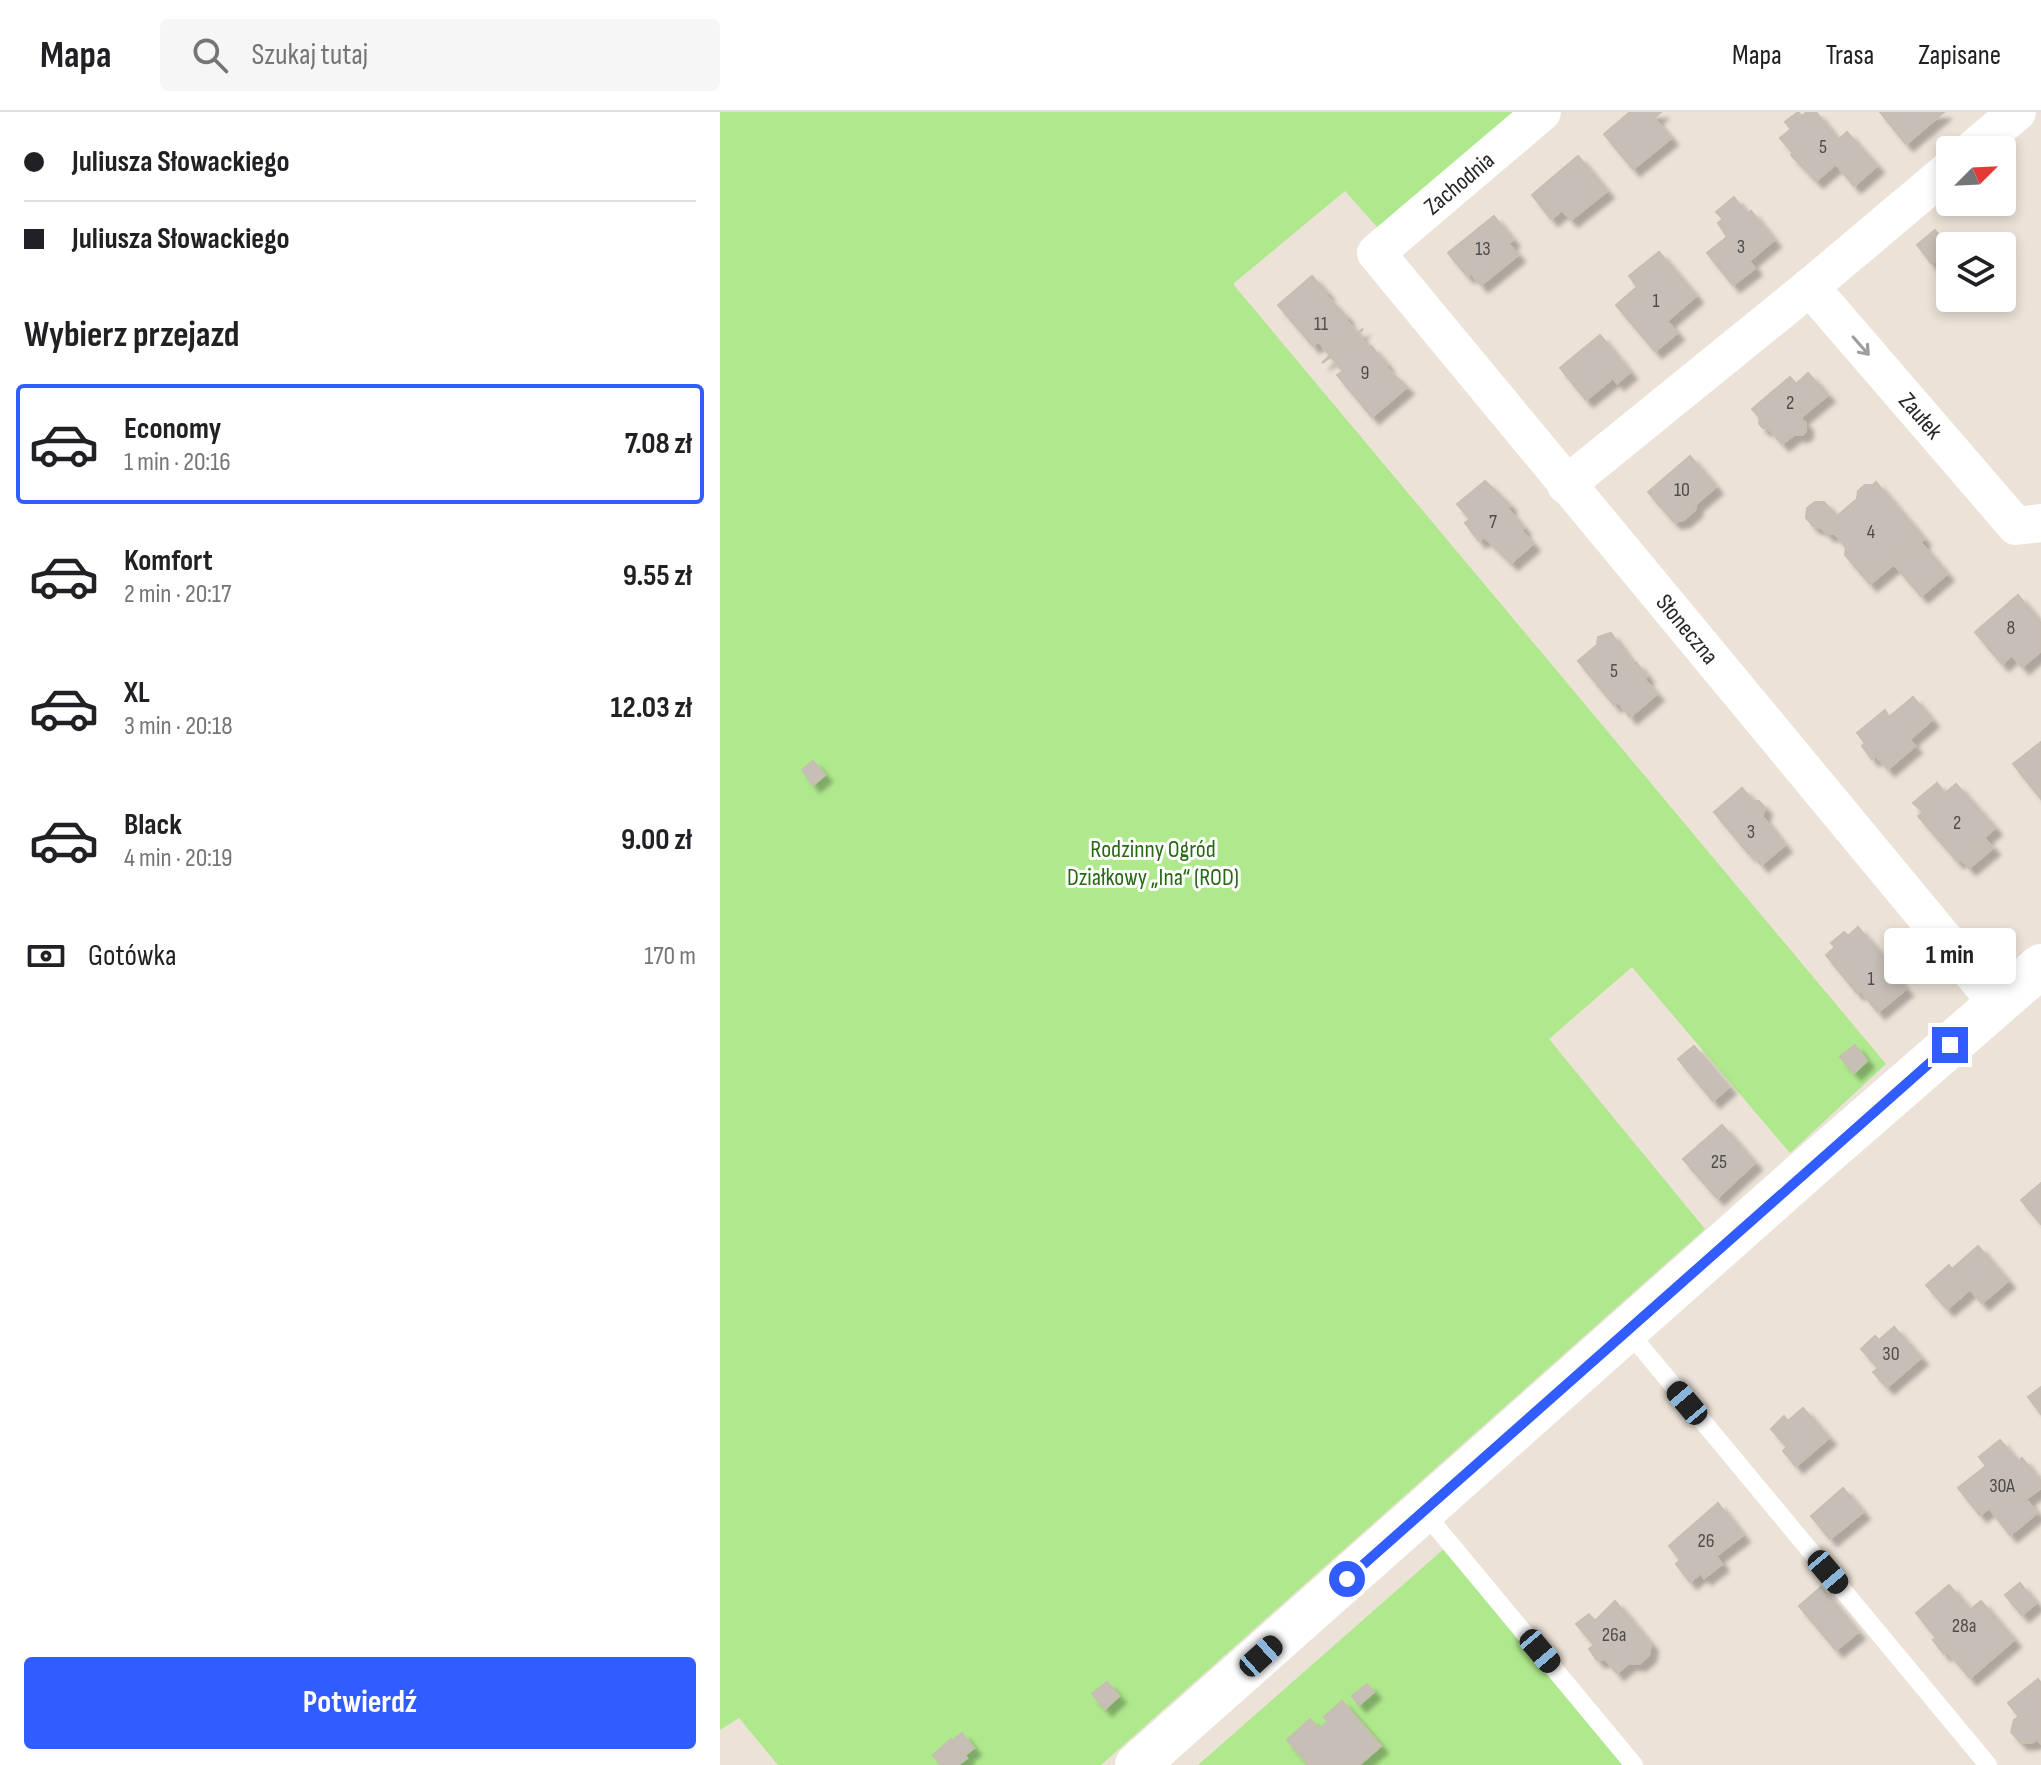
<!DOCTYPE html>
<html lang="pl">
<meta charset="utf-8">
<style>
body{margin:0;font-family:"Sofia Sans Condensed",sans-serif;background:#f6f6f6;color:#202124;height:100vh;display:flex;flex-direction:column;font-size:30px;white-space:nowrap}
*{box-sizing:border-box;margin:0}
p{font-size:26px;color:#757577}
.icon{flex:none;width:44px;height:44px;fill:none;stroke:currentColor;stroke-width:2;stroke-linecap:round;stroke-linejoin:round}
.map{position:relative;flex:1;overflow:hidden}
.drawer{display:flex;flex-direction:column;background:#fff;width:720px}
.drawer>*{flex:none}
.hud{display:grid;align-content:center;height:176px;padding:0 24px;background:#fff}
.needle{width:52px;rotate:66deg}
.tools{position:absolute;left:1216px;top:24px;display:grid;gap:16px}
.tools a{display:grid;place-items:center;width:80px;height:80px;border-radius:8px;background:#fff;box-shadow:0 4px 12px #0003;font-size:40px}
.end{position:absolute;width:36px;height:36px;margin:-18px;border:10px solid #315cff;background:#fff;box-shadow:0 0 0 4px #fff}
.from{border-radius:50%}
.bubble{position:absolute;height:56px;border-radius:8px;background:#fff;box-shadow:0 4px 12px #0003;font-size:26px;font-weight:700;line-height:56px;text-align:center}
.car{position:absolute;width:24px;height:48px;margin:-24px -12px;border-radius:10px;box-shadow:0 0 6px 2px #0007;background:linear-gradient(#222 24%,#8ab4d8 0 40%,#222 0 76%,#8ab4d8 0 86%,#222 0)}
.hud b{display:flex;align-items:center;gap:28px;height:76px;font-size:30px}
.hud b+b{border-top:2px solid #e0e0e0}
.hud i{width:20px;height:20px;background:#202124}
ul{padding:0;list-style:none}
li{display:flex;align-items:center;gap:24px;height:120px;margin:0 16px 12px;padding:0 8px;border:4px solid transparent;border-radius:8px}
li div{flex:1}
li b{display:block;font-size:30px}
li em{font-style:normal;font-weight:700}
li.selected{border-color:#315cff}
li>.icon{width:72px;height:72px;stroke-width:1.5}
h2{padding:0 24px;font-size:36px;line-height:96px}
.pay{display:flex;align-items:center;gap:20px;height:88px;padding:0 24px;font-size:30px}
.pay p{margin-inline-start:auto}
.button{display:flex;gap:16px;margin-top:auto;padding:16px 24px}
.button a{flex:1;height:92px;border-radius:8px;background:#315cff;color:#fff;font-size:32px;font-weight:700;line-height:92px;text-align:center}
header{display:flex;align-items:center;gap:48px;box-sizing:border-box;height:112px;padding:0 40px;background:#fff;border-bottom:2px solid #e0e0e0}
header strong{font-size:38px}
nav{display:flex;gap:44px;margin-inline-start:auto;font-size:28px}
.search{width:560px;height:72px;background:#f6f6f6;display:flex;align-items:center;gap:20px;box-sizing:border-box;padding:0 28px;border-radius:8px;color:#757577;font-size:30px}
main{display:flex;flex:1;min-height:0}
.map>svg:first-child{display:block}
.green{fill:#afe88d}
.building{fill:#c7bfb7;stroke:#c7beb1;stroke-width:2;filter:url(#shadow)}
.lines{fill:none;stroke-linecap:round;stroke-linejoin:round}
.lane{stroke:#fff;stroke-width:18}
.street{stroke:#fff;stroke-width:38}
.secondary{stroke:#fff;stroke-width:44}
.oneway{stroke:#9e9e9e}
.route{stroke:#315cff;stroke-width:10}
.labels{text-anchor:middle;stroke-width:6;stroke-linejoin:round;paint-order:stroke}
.number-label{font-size:20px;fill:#4f4d4b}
.street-label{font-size:24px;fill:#272727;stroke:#fff}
.park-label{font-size:24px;fill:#276913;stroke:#fff}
</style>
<header>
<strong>Mapa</strong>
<div class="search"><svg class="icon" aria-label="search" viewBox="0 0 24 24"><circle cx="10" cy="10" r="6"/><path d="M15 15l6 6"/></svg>Szukaj tutaj</div>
<nav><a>Mapa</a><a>Trasa</a><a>Zapisane</a></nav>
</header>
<main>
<section class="drawer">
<div class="hud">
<b><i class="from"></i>Juliusza Słowackiego</b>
<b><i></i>Juliusza Słowackiego</b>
</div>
<h2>Wybierz przejazd</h2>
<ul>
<li class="selected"><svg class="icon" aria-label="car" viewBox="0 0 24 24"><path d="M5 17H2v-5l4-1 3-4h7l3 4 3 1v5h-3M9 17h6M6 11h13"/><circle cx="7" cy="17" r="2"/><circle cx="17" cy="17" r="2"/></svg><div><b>Economy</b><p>1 min · 20:16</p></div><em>7.08 zł</em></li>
<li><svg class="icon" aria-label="car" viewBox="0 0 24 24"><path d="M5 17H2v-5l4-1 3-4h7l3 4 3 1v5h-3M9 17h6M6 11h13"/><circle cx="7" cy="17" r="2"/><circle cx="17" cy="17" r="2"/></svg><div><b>Komfort</b><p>2 min · 20:17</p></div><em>9.55 zł</em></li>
<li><svg class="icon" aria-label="car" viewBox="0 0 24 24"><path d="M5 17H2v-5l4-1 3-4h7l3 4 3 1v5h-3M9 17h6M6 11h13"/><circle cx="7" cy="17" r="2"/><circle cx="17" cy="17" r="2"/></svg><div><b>XL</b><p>3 min · 20:18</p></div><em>12.03 zł</em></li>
<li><svg class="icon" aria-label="car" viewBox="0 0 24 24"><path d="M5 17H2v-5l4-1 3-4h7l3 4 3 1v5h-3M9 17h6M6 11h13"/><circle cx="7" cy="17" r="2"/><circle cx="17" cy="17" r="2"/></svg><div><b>Black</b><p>4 min · 20:19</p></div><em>9.00 zł</em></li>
</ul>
<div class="pay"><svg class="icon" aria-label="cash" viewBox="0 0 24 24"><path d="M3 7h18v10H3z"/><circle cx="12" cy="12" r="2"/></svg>Gotówka<p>170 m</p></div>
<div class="button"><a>Potwierdź</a></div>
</section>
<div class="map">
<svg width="1321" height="1653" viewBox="0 0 1321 1653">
<defs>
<filter id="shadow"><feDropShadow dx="7" dy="7" stdDeviation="2" flood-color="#0004"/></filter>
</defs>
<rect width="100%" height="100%" fill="#ece2d7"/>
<g class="green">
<polygon points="0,0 801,0 659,117 625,79 513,172 1166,952 1070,1041 912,855 829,927 985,1117 381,1653 58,1653 19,1606 0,1618"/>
<polygon points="726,1435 904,1653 478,1653"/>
</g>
<g class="building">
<polygon points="910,0 941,0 934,6 951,26 913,57 884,22"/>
<polygon points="1078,0 1082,4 1087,0 1096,0 1118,28 1127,20 1157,54 1134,74 1116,52 1096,69 1071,43 1073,41 1060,26 1071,17 1065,10"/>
<polygon points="1160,0 1224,0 1186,32"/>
<polygon points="858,44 887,79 851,108 842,98 831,107 812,83"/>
<polygon points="1014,85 1027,102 1031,99 1054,128 1029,149 1035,156 1013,173 987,141 1007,125 998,111 1003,107 996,100"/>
<polygon points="774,104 793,128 788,131 798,143 761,173 751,161 747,164 728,141"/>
<polygon points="1215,118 1230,137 1212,152 1197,133"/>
<polygon points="939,140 976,184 947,209 957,221 935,239 896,193 917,175 909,164"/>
<polygon points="592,164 607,181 605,183 627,205 625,207 637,221 643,217 602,251 610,243 598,229 593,234 558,193"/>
<polygon points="643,217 638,222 649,236 651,234 667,253 665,255 687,275 652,305 617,263 623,259 611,245 602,251"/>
<polygon points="880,223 910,260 897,271 893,266 866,288 840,256"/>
<polygon points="1088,261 1108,283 1080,306 1086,312 1086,319 1082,323 1075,322 1062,332 1049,317 1043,316 1039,312 1040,306 1032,297 1070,265 1076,272"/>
<polygon points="970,344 996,375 976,392 975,398 963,408 954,410 928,380"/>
<polygon points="765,369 790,393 787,396 804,416 801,418 813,432 791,451 764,425 759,429 745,411 750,407 737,392"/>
<polygon points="1156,370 1204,427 1150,472 1125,443 1126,436 1115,422 1107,422 1102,416 1093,414 1086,406 1087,396 1095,390 1104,390 1117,404 1137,387 1138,379 1145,373 1153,373"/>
<polygon points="1200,430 1227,462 1201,484 1174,452"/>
<polygon points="1298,483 1321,511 1321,539 1302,555 1292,543 1282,552 1255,520"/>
<polygon points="891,521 913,552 916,550 927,564 924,567 937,582 910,605 898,590 894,593 858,549 877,533 878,525"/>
<polygon points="1193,585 1212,608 1189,628 1195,634 1168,657 1156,644 1152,647 1142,634 1145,631 1137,621 1165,598 1169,605"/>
<polygon points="1321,630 1321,687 1293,652"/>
<polygon points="93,649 105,663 93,673 82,658"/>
<polygon points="1217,671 1225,681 1202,699 1193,691"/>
<polygon points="1236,672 1275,716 1237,749 1198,704"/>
<polygon points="1022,676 1033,689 1039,689 1045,696 1042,704 1065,733 1041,753 1031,740 1029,742 994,700"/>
<polygon points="1264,726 1273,736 1249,756 1241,747"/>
<polygon points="1138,815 1170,853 1168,855 1186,877 1158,900 1140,878 1137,881 1106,843 1115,835 1111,831 1124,820 1128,824"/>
<polygon points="1135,933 1147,949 1134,961 1120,945"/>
<polygon points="974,934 1009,975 993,989 958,947"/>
<polygon points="1002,1013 1035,1051 997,1086 963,1047"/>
<polygon points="1321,1071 1321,1112 1301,1088"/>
<polygon points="1258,1134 1288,1169 1262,1191 1250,1177 1240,1186 1219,1162 1229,1153 1232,1157"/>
<polygon points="1219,1162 1240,1186 1227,1197 1206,1173"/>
<polygon points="1174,1215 1201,1246 1167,1275 1153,1260 1158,1256 1141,1237 1155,1224 1159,1228"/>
<polygon points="1321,1275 1321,1302 1308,1285"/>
<polygon points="1083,1296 1109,1326 1076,1354 1063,1339 1067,1335 1051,1317 1064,1304 1068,1309"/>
<polygon points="1280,1328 1298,1350 1302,1346 1321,1369 1321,1376 1306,1387 1317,1401 1290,1423 1269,1396 1260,1403 1238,1376 1266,1354 1259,1345"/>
<polygon points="1123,1376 1143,1400 1110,1427 1091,1404"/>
<polygon points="998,1391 1023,1423 996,1444 1002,1452 984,1466 981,1461 970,1470 956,1452 960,1448 949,1434"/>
<polygon points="1300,1471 1316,1491 1302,1503 1285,1483"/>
<polygon points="1229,1473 1250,1498 1261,1489 1294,1528 1250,1566 1227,1539 1224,1542 1213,1528 1216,1526 1196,1501"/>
<polygon points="1101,1475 1138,1520 1116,1538 1079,1494"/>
<polygon points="895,1489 931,1532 929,1543 919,1552 909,1551 897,1561 886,1548 877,1548 869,1537 874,1533 856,1512 869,1502 875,1509"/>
<polygon points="1318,1567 1321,1571 1321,1631 1317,1627 1313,1630 1301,1631 1291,1620 1294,1608 1299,1605 1288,1591"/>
<polygon points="387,1570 399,1584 385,1597 372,1582"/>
<polygon points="647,1572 654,1580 639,1593 632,1584"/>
<polygon points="622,1589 661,1634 639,1653 589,1653 567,1628 590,1607 599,1617 608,1609 604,1605"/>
<polygon points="242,1621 254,1636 245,1643 232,1629"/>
<polygon points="231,1627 247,1646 238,1653 221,1653 213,1643"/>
</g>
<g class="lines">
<g class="lane">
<polyline points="907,1218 1268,1653"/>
<polyline points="703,1399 914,1653"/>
</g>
<g class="street">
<path id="s1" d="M822,0L656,141L1278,892"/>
<polyline points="1252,38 1297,0"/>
<path id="s2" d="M1090,175L1296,414L1321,411"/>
<polyline points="846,373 1090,175 1230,57"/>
</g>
<polyline class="secondary" points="417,1653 1089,1056 1321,854"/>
</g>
<defs><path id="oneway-shaft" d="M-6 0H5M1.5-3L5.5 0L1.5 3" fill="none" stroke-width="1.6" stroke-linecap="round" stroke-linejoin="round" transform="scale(2)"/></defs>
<use class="oneway" href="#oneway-shaft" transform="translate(1141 234) rotate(49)"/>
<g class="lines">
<polyline class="route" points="627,1467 1230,933"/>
</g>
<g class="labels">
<g class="number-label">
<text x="1103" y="41">5</text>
<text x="1021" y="141">3</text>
<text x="763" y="143">13</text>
<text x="936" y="195">1</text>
<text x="601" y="218">11</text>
<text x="645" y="267">9</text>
<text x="1070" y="297">2</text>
<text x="962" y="384">10</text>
<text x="773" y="416">7</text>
<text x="1151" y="426">4</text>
<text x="1291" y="522">8</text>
<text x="894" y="565">5</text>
<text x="1237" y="717">2</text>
<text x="1031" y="726">3</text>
<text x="1151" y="873">1</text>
<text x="999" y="1056">25</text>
<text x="1171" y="1248">30</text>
<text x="1282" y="1380">30A</text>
<text x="986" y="1435">26</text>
<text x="1244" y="1520">28a</text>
<text x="894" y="1529">26a</text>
</g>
<g class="street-label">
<text transform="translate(739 71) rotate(-40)" y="8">Zachodnia</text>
<text dy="8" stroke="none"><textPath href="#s2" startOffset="170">Zaułek</textPath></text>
<text dy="8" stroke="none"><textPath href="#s1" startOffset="706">Słoneczna</textPath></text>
</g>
<g class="park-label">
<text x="433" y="745">Rodzinny Ogród<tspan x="433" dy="28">Działkowy „Ina“ (ROD)</tspan></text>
</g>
</g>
</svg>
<div class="tools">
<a><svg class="needle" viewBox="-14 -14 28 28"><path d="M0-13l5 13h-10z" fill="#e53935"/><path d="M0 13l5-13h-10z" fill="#757577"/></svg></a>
<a><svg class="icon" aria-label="layers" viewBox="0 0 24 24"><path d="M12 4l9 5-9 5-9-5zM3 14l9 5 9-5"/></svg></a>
</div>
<i class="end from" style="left:627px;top:1467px"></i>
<i class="end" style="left:1230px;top:933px"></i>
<div class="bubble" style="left:1164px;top:816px;width:132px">1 min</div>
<i class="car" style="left:967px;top:1291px;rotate:320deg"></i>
<i class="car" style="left:1108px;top:1460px;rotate:140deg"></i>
<i class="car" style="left:820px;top:1539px;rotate:140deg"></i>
<i class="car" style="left:541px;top:1544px;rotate:48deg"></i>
</div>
</main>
